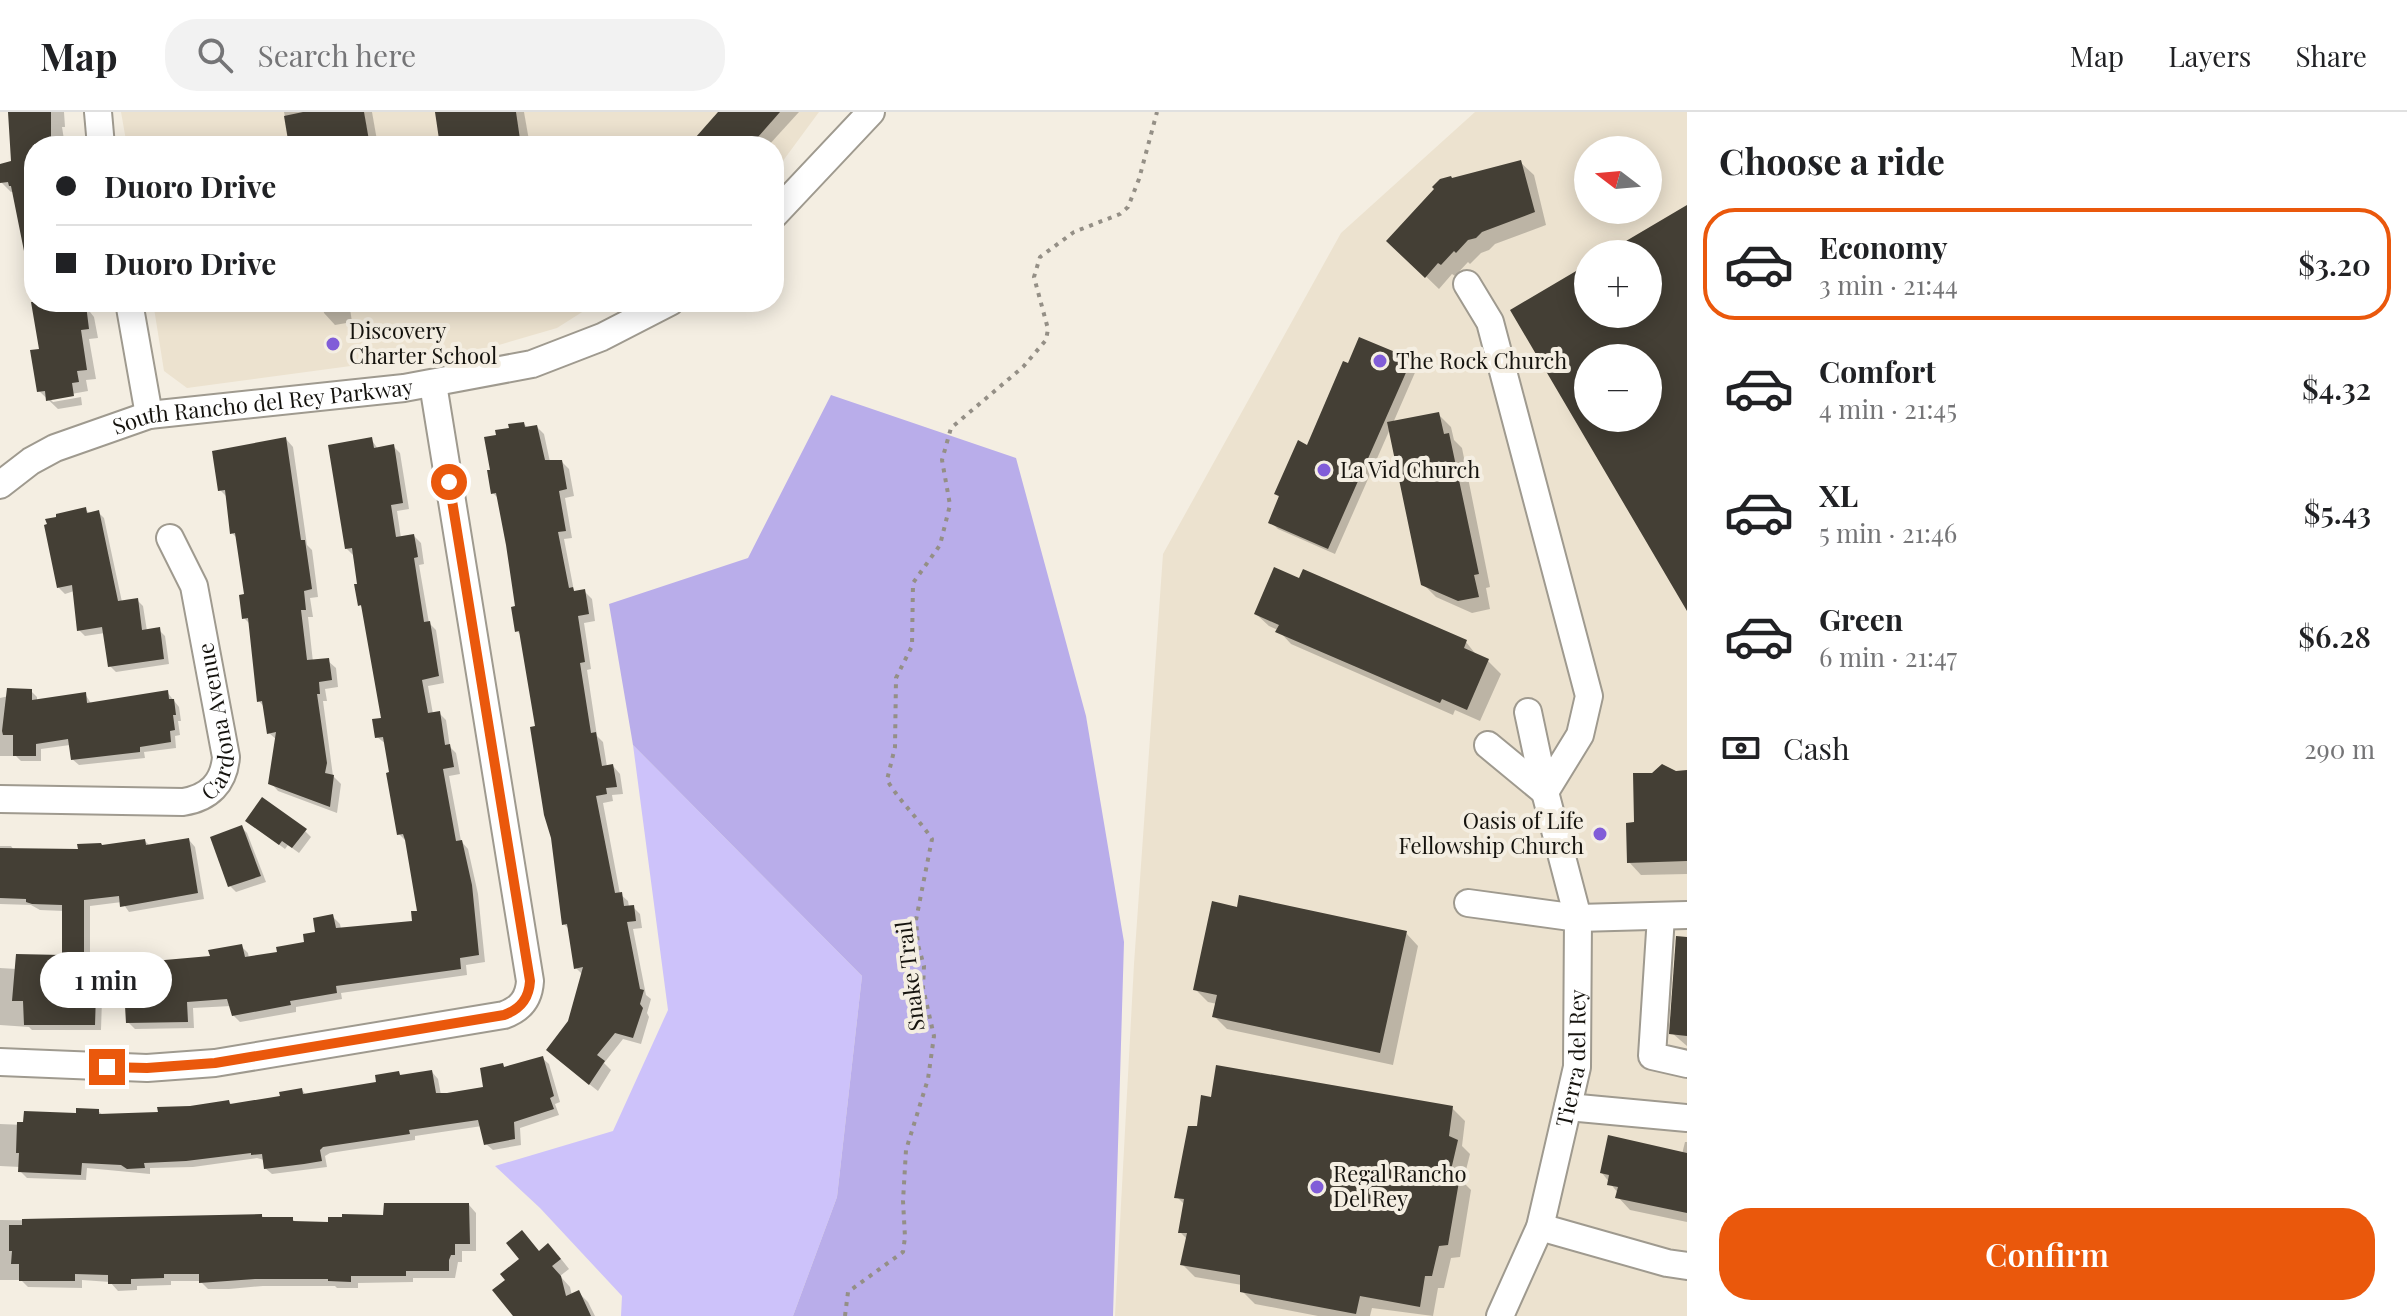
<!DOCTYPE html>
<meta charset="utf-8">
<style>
body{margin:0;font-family:"Playfair Display",serif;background:#f2f2f2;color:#202124;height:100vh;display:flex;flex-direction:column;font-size:30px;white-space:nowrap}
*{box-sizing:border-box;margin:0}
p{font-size:26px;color:#757577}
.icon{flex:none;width:44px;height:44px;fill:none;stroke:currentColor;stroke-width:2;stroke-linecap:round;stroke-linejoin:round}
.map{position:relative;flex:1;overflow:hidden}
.details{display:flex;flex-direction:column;background:#fff;width:720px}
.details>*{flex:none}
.hud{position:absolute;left:24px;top:24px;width:760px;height:176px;border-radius:32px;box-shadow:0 4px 20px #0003;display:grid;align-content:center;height:176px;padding:0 32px;background:#fff}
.needle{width:52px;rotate:286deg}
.tools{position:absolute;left:1574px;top:24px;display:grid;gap:16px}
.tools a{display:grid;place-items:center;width:88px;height:88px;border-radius:50%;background:#fff;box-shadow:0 4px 20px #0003;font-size:40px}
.end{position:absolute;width:36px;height:36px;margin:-18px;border:10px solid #ea580c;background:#fff;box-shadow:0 0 0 4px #fff}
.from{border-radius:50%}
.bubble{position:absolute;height:56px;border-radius:28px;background:#fff;box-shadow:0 4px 20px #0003;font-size:26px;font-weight:600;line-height:56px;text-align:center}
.hud b{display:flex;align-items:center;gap:28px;height:76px;font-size:30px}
.hud b+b{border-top:2px solid #e0e0e0}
.hud i{width:20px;height:20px;background:#202124}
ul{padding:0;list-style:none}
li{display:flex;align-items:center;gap:24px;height:112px;margin:0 16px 12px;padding:0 16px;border:4px solid transparent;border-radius:32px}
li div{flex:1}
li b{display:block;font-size:30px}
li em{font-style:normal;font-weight:600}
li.current{border-color:#ea580c}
li>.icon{width:72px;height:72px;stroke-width:1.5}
h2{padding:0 32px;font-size:36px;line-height:96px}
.pay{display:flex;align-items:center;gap:20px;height:88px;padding:0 32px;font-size:30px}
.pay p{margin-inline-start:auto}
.primary-button{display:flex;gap:16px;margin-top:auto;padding:16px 32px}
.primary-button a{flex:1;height:92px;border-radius:32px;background:#ea580c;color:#fff;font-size:32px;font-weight:600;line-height:92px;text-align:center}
header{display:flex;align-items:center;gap:48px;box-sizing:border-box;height:112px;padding:0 40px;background:#fff;border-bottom:2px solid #e0e0e0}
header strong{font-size:38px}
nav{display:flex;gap:44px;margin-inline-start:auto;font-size:28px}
.search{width:560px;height:72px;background:#f2f2f2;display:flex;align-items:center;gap:20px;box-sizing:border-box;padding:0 28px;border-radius:32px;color:#757577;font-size:30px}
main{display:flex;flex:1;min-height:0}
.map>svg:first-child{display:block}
.built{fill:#ece2cf;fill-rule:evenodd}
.green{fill:#cdc2fa}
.forest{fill:#b9adea}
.shadow{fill:#0003}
.building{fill:#443f35;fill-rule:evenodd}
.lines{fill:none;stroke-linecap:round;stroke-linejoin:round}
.minor-casing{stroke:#9f9a8f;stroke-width:30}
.path{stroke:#948f86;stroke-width:4;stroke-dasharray:4 6;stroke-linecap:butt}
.minor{stroke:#fff;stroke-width:26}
.route{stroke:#ea580c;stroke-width:10}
.poi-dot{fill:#815dd8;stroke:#f4eee2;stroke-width:3}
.labels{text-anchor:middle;stroke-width:8;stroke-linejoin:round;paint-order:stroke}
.poi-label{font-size:22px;fill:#15130e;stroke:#f4eee2;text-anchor:start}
.street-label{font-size:22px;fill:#15130e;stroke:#f4eee2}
</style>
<header>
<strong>Map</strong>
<div class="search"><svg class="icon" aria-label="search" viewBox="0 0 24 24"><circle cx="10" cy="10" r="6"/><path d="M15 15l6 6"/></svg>Search here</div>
<nav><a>Map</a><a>Layers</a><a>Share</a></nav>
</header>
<main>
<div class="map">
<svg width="1687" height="1204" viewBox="0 0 1687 1204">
<rect width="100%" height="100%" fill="#f4eee2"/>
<g class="built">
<polygon points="121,0 819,0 774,61 774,34 127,34"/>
<path d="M1475,0H1687V1204H1115L1134,852L1163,442L1341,121ZM1588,38H1648V98H1588ZM1588,142H1648V202H1588ZM1588,246H1648V306H1588Z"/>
<polygon points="153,190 598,190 557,216 492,235 187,276 164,259"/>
</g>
<polygon class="green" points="633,633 862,864 837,1085 793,1204 621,1204 622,1184 540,1096 495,1054 613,1019 668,898"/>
<polygon class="forest" points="831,283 1016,346 1086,604 1124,830 1113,1204 793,1204 837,1085 862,864 633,633 609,492 748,446"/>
<g class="shadow">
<polygon points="10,0 64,0 65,15 62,15 65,34 34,34 34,190 88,190 90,200 94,205 98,226 89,227 96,267 86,268 88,279 49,286 53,290 81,285 82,293 58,297 39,279 41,239 19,94 14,79 11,80 1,70 0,62 0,54 13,50"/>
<polygon points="284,0 372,0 378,34 291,34"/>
<polygon points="436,0 524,0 530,34 442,34"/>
<polygon points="721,0 799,0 768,34 695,34"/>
<polygon points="1521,51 1534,63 1546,113 1495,132 1489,138 1481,141 1470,152 1468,150 1455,164 1452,162 1439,177 1389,129 1453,68"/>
<polygon points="322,190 349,190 352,210 335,213 324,201"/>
<polygon points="1410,249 1417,256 1393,311 1438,302 1451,315 1454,328 1462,336 1490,475 1486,476 1490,497 1472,501 1436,485 1423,472 1390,317 1335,442 1278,417 1271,410 1280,386 1276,382 1308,336"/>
<polygon points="524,312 528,316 537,315 544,322 550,350 562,350 569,357 574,384 565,386 572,426 564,427 574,479 584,479 592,487 595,509 584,511 591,557 587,558 597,624 603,630 607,655 613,654 620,662 623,682 612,683 613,689 603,691 620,782 628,789 629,795 633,795 640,802 642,816 633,817 646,883 651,887 647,901 649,905 641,932 623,927 604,951 611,958 598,979 556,946 570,910 583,863 576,856 570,818 564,812 537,616 522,524 517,519 518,496 500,388 493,381"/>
<polygon points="286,327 293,335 307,433 312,438 318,485 310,486 313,505 308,505 313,550 328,549 336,556 338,575 325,577 327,589 323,589 333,664 341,672 337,701 278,679 271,671 277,628 269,621 265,596 259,589 250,512 244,506 246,484 238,427 232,421 228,386 220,378"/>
<polygon points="371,327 378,337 393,334 400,341 409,397 397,399 401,426 414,424 421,431 424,452 419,453 429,511 436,518 444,571 428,574 433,602 439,601 446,608 450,635 456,641 460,662 449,664 461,729 468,737 478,782 485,850 466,853 467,863 341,881 342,887 296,895 296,900 240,910 233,903 231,894 193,896 194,916 135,917 128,910 141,845 147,851 212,846 241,834 248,841 249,847 279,841 306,832 333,805 340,812 341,817 414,811 420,801 406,729 399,722 386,632 377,625 383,608 363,496 360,493 360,473 353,443 346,436"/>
<polygon points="85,397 90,402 98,400 104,406 122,490 137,488 143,494 147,519 159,518 165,524 169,552 116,560 110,554 105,521 85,524 79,518 74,479 65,482 59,476"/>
<polygon points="1300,469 1466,530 1478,545 1488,549 1501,562 1480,609 1455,598 1453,603 1291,532 1278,518 1269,514 1256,502"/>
<polygon points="31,579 37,585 37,589 85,582 92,593 167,580 179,595 181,609 178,609 180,623 175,624 176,636 144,640 145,646 79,653 72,647 70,633 41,637 41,649 21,649 16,644 0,644 0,586"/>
<polygon points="1687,660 1687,762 1641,763 1629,750 1637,712"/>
<polygon points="254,714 305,719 311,725 299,741 288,733 285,737"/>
<polygon points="241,715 247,721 266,770 236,780 230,774"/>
<polygon points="189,728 195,735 204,787 129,800 122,790 90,794 90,850 96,851 103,857 101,918 32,918 29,915 0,913 0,856 17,857 64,845 64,799 40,798 31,793 0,792 0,734 11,734 14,738 80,739 145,729 151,735"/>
<polygon points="1406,821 1418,834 1393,953 1227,917 1214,904 1217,892 1208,890 1195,877"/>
<polygon points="1687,858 1687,934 1672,921"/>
<polygon points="542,946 549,952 560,990 555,992 559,1003 520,1016 521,1033 493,1038 486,1032 482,1014 415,1024 415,1028 330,1041 325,1044 327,1055 272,1062 265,1056 264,1048 257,1046 193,1055 150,1056 150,1062 87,1056 86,1068 27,1066 20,1059 20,1055 0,1054 0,1012 25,1013 98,999 104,1004 160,1002 229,990 232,993 282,986 302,978 307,984 378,971 399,961 402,965 432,960 438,967 441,983 486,977 502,953 506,957"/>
<polygon points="1452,996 1465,1009 1462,1034 1470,1042 1463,1070 1471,1078 1460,1145 1451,1146 1444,1176 1438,1176 1433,1204 1372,1196 1370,1204 1318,1204 1255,1192 1242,1179 1242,1173 1195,1165 1182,1152 1188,1128 1180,1120 1185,1093 1177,1085"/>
<polygon points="1685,1030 1687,1030 1687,1110 1630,1098 1618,1085 1618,1081 1602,1061 1682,1042"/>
<polygon points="469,1093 476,1101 476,1139 462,1139 462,1150 458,1150 455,1166 413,1166 413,1170 358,1171 358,1176 337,1176 335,1174 263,1174 229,1177 208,1177 200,1169 171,1169 171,1173 137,1174 137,1178 118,1179 110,1170 82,1168 82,1176 28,1175 21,1168 0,1168 0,1108 98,1109 262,1104 265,1107 292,1107 297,1111 330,1112"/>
<polygon points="540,1141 558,1143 569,1157 560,1164 570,1175 572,1184 578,1180 588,1190 595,1204 516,1204"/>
</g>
<g class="building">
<polygon points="8,0 51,0 51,31 34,32 34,138 24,139 11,74 9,74 8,70 0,71 0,52 11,49"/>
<polygon points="303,0 364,0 370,34 289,34 284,4"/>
<polygon points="435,0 516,0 521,34 440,34"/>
<polygon points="718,0 780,0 750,34 688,34"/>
<polygon points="1521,48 1535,100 1482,120 1476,126 1468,128 1456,141 1454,139 1441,153 1438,151 1425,166 1386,129 1434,77 1432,75 1440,67 1451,64 1452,66"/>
<path d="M1687,93V499L1510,198L1588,152V202H1648V142H1604ZM1588,246H1648V306H1588Z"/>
<polygon points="31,190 68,190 69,196 86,193 89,217 81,218 87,258 77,259 79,270 72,271 74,284 46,289 45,279 37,280 30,238 39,237"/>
<polygon points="1359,225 1412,247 1328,437 1268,411 1279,384 1274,382 1298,328 1307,333 1343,249 1348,251"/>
<polygon points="1439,300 1444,322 1449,321 1479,462 1474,463 1479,485 1458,489 1421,473 1387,310"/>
<polygon points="524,310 525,315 537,313 545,348 562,348 567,377 559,379 566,419 558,420 569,476 573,475 574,479 585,477 589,502 578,504 585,550 580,551 591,621 596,620 602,654 613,652 617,675 606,676 607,682 596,684 615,781 622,780 624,794 634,793 636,809 627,810 640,877 644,878 640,892 643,896 633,926 615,921 597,943 605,949 589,973 546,938 568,909 583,855 574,857 567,812 562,813 551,726 544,703 530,615 535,614 519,519 515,520 511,495 515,494 506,433 496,381 491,382 487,358 490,358 484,325 496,323 495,318 509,316 508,312"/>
<polygon points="286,325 301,428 305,428 312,477 304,479 306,498 301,498 307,548 329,546 332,568 319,570 320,582 317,582 327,651 325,661 334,663 330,695 268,672 276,620 267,622 262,589 257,590 248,506 242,507 239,483 244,482 235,421 230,422 225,378 218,379 212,339"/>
<polygon points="372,325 374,336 394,332 403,391 391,393 396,425 414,422 418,445 414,446 424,510 430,509 439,564 422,568 428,601 440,599 445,633 450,632 454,655 443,657 456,729 462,728 472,773 479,843 460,846 461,857 336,874 337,881 290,889 291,893 232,904 227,887 187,890 188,910 126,911 122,843 142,843 142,850 210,844 208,838 242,832 245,845 277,840 276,835 304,830 303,822 315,820 313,806 333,802 336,816 412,809 411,799 417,799 405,728 403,722 397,723 386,661 389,660 383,625 375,626 372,607 381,606 361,493 358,494 354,472 357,472 352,436 345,437 328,333"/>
<polygon points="86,395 87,401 99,398 118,489 138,486 142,518 160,515 164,547 108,555 102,515 77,519 72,473 57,476 44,413 47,412 45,407 56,405 56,402"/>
<polygon points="1274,455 1299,466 1303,457 1467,528 1464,536 1489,547 1467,598 1442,587 1440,591 1275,520 1279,513 1254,502"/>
<polygon points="7,576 32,577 32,588 86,580 87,591 168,578 169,587 174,587 176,603 173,603 175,618 170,619 171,630 140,635 140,640 71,648 68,627 36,632 36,644 13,644 13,623 3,623 2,619"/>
<polygon points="1662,652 1676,659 1687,658 1687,749 1627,751 1626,711 1634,710 1633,661 1652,661"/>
<polygon points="262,685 307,717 292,736 282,729 279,733 245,709"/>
<polygon points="242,713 261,764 228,775 210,725"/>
<polygon points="189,726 198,781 120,795 119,784 84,788 84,848 97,849 95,913 24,913 23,889 12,889 16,842 62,843 62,793 32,792 26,790 26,787 0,786 0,736 78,737 77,732 101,731 102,733 145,727 146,733"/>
<polygon points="1239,783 1407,819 1380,941 1212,905 1217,883 1193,878 1212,789 1237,795"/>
<polygon points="1676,824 1687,825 1687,924 1669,922"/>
<polygon points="543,944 554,984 550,986 554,997 514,1010 515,1027 484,1033 478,1008 409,1018 410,1022 323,1035 320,1038 322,1049 304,1052 264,1057 262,1042 251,1043 251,1041 186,1049 144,1051 145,1056 127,1057 121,1053 82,1051 81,1063 18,1060 19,1041 16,1041 17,1010 23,1010 24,999 76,1001 76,996 99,997 99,1002 158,1000 157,995 190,994 229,988 230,992 280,984 279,980 302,976 303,982 376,970 375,963 399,959 400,963 432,958 436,981 447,981 483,975 480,956 503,951 504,955"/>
<polygon points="1216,953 1453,994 1449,1024 1458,1028 1451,1058 1460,1064 1448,1133 1439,1134 1432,1164 1425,1164 1420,1195 1360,1184 1356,1202 1240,1180 1240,1163 1180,1153 1187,1121 1178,1121 1184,1087 1174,1086 1188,1014 1197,1014 1201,983 1211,985"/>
<polygon points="1608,1023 1687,1041 1687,1101 1615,1086 1618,1075 1607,1073 1609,1063 1600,1061"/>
<polygon points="384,1091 469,1091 470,1132 455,1132 455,1143 451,1143 449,1148 449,1159 406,1159 406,1164 351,1164 351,1170 328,1169 328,1167 255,1167 199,1171 199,1162 164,1162 164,1166 131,1167 131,1172 108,1172 108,1163 75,1162 75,1169 19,1169 19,1152 11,1152 12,1139 9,1139 9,1113 22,1113 22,1107 262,1102 262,1105 293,1105 293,1109 328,1110 328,1105 342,1105 342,1102 383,1103"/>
<polygon points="522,1118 539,1139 548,1131 561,1147 552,1154 561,1164 566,1184 579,1178 591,1204 513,1204 492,1178 505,1168 500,1162 519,1147 506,1131"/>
</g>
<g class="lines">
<g class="minor-casing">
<g id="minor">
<polyline points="98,0 101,34"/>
<polyline points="774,103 871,0"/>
<polyline points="1467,172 1490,210 1589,584 1580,623 1545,680"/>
<polyline points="129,190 149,303"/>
<path id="s1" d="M0,373L31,349L55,336L149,303L404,276L532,252L602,225L670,190"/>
<polyline points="1488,633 1545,680"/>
<path id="s2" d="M0,687L183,690C209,686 224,671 226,645L194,474L170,426"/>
<polyline points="1468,791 1578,806 1687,803"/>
<polyline points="1661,804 1652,944 1687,952"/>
<path d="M0,950L147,956L215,951L504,903C521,897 529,886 530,869L433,272"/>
<polyline points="1568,995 1687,1006"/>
<polyline points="1540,1115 1667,1151 1687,1154"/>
<path id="s3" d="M1500,1204L1540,1115L1577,955L1578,806L1545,680L1528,600"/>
</g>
</g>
<path class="path" d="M845,1204L848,1180L903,1140L905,1125L903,1089L906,1038L928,967L934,924L923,876L924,854L918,833L916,808L932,727C918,706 900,690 887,668L895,635L896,566L912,534L913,471L940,433L950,393L942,348L951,316L1023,255L1046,228L1048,217L1034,165L1040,145L1074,120L1120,102L1128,95L1139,67L1157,0"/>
<use href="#minor" class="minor"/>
</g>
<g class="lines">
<path class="route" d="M107,955L147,956L215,951L504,903C521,897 529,886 530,869L449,370"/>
</g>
<g class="poi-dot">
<circle cx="333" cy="232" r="8"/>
<circle cx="1380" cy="249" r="8"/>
<circle cx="1324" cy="358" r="8"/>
<circle cx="1600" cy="722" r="8"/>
<circle cx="1317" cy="1075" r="8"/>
</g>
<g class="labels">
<g class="poi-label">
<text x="349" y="227">Discovery<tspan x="349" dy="25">Charter School</tspan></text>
<text x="1396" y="257">The Rock Church</text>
<text x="1340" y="366">La Vid Church</text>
<text x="1584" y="717" text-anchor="end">Oasis of Life<tspan x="1584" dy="25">Fellowship Church</tspan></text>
<text x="1333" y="1070">Regal Rancho<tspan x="1333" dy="25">Del Rey</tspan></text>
</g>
<g class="street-label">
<text dy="8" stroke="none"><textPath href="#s1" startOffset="280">South Rancho del Rey Parkway</textPath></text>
<text dy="8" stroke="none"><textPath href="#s2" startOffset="286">Cardona Avenue</textPath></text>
<text transform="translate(910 864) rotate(-97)" y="8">Snake Trail</text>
<text dy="8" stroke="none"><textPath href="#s3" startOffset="270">Tierra del Rey</textPath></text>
</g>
</g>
</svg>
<div class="tools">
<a><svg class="needle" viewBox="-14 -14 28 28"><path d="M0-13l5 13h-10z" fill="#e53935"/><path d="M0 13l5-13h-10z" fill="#757577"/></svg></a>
<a>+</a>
<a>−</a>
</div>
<i class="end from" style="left:449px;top:370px"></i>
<i class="end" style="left:107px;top:955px"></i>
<div class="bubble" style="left:40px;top:840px;width:132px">1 min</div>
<div class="hud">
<b><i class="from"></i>Duoro Drive</b>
<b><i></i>Duoro Drive</b>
</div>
</div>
<section class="details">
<h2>Choose a ride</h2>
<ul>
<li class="current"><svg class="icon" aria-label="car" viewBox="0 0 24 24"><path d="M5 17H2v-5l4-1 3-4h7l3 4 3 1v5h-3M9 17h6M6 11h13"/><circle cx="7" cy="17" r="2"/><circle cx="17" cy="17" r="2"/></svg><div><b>Economy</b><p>3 min · 21:44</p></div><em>$3.20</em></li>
<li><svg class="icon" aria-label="car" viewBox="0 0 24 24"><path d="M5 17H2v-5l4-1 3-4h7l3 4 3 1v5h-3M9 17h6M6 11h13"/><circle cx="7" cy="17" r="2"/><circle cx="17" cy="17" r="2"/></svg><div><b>Comfort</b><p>4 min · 21:45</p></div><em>$4.32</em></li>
<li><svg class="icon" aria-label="car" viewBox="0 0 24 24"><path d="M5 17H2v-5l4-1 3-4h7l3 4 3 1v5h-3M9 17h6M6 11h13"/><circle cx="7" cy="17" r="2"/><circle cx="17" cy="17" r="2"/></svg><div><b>XL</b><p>5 min · 21:46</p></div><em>$5.43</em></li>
<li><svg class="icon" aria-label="car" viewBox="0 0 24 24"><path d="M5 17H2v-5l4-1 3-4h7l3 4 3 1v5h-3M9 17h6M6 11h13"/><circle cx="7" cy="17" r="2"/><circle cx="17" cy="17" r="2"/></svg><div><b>Green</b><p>6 min · 21:47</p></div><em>$6.28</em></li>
</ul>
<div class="pay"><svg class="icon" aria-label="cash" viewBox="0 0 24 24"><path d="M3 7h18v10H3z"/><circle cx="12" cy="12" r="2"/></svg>Cash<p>290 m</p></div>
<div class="primary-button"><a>Confirm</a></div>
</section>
</main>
